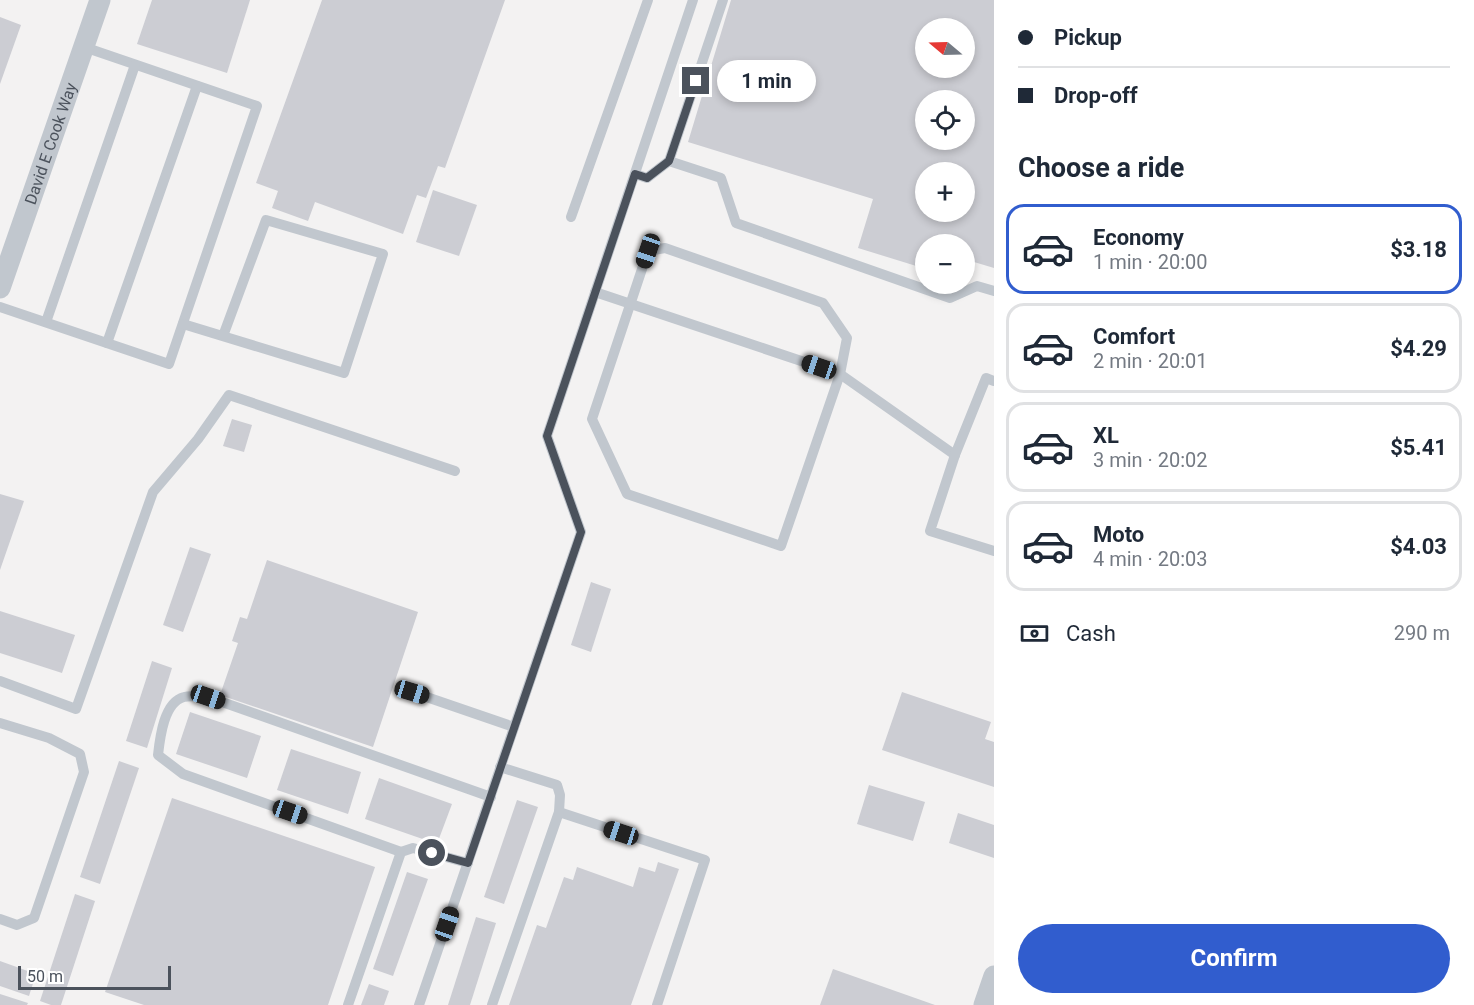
<!DOCTYPE html>
<meta charset="utf-8">
<style>
body{margin:0;font-family:Roboto,sans-serif;background:#f6f6f7;color:#1f2937;height:100vh;display:flex;flex-direction:column;font-size:22px;white-space:nowrap}
*{box-sizing:border-box;margin:0}
p{font-size:20px;color:#747a83}
.icon{flex:none;width:33px;height:33px;fill:none;stroke:currentColor;stroke-width:2;stroke-linecap:round;stroke-linejoin:round}
.map{position:relative;flex:1;overflow:hidden}
.side{display:flex;flex-direction:column;background:#fff;width:480px}
.side>*{flex:none}
.guide{display:grid;align-content:center;height:132px;padding:0 24px;background:#fff}
.needle{width:39px;rotate:289deg}
.fabs{position:absolute;left:915px;top:18px;display:grid;gap:12px}
.fabs a{display:grid;place-items:center;width:60px;height:60px;border-radius:50%;background:#fff;box-shadow:0 3px 9px #0003;font-size:30px}
.scale{position:absolute;left:18px;bottom:15px;width:153px;box-sizing:border-box;padding-left:6px;border:3px solid #4b525c;border-top:0;font-size:16px;line-height:21px;white-space:nowrap;color:#4b525c;-webkit-text-stroke:4px #fff;paint-order:stroke}
.end{position:absolute;width:27px;height:27px;margin:-14px;border:8px solid #4b525c;background:#fff;box-shadow:0 0 0 3px #fff}
.from{border-radius:50%}
.bubble{position:absolute;height:42px;border-radius:21px;background:#fff;box-shadow:0 3px 9px #0003;font-size:20px;font-weight:700;line-height:42px;text-align:center}
.car{position:absolute;width:18px;height:36px;margin:-18px -9px;border-radius:8px;box-shadow:0 0 4px 2px #0007;background:linear-gradient(#222 24%,#8ab4d8 0 40%,#222 0 76%,#8ab4d8 0 86%,#222 0)}
.guide b{display:flex;align-items:center;gap:21px;height:57px;font-size:22px}
.guide b+b{border-top:2px solid #e0e1e3}
.guide i{width:15px;height:15px;background:#1f2937}
ul{padding:0;list-style:none}
li{display:flex;align-items:center;gap:18px;height:90px;margin:0 12px 9px;padding:0 12px;border:3px solid #e0e1e3;border-radius:18px}
li div{flex:1}
li b{display:block;font-size:22px}
li em{font-style:normal;font-weight:700}
li.on{border-color:#315dce}
li>.icon{width:54px;height:54px;stroke-width:1.5}
h2{padding:0 24px;font-size:27px;line-height:72px}
.pay{display:flex;align-items:center;gap:15px;height:66px;padding:0 24px;font-size:22px}
.pay p{margin-inline-start:auto}
.button{display:flex;gap:12px;margin-top:auto;padding:12px 24px}
.button a{flex:1;height:69px;border-radius:36px;background:#315dce;color:#fff;font-size:24px;font-weight:700;line-height:69px;text-align:center}
main{display:flex;flex:1;min-height:0}
.map>svg:first-child{display:block}
.building{fill:#cccdd3;fill-rule:evenodd}
.lines{fill:none;stroke-linecap:round;stroke-linejoin:round}
.lane{stroke:#c1c7ce;stroke-width:10}
.street{stroke:#c1c7ce;stroke-width:21}
.route{stroke:#4b525c;stroke-width:8}
.labels{text-anchor:middle;stroke-width:4.5;stroke-linejoin:round;paint-order:stroke}
.street-label{font-size:16px;fill:#4b525c;stroke:#fff}
</style>
<main>
<div class="map">
<svg width="994" height="1005" viewBox="0 0 994 1005">
<rect width="100%" height="100%" fill="#f3f2f2"/>
<g class="building">
<polygon points="152,0 250,0 227,73 137,44"/>
<polygon points="322,0 505,0 445,168 438,166 426,198 417,195 403,234 315,202 308,221 272,208 278,191 256,183"/>
<path d="M731,0H994V268L964,259V244H926V269L858,248L873,199L688,142ZM926,28H964V68H926ZM926,100H964V140H926ZM926,172H964V212H926Z"/>
<polygon points="0,17 21,25 0,84"/>
<polygon points="433,190 477,205 459,256 416,242"/>
<polygon points="232,419 252,425 244,452 223,446"/>
<polygon points="0,494 24,501 0,570"/>
<polygon points="190,547 211,554 183,632 163,625"/>
<polygon points="267,560 418,612 373,747 220,695 238,643 232,641 240,617 247,619"/>
<polygon points="591,582 611,589 591,652 571,645"/>
<polygon points="0,611 75,635 62,673 0,653"/>
<polygon points="152,661 172,668 147,748 126,741"/>
<polygon points="902,692 991,722 985,739 994,742 994,787 882,750"/>
<polygon points="190,712 261,736 247,778 176,754"/>
<polygon points="291,749 361,772 348,814 277,790"/>
<polygon points="119,761 139,768 100,884 80,877"/>
<polygon points="379,778 452,804 437,844 365,819"/>
<polygon points="869,785 925,802 913,841 857,824"/>
<polygon points="172,798 375,867 328,1005 144,1005 105,992"/>
<polygon points="517,800 538,807 504,904 484,897"/>
<polygon points="958,813 994,825 994,858 949,843"/>
<polygon points="658,862 679,869 631,1005 509,1005 537,925 546,928 564,877 573,880 577,867 633,887 639,867 655,872"/>
<polygon points="407,872 428,879 393,976 373,969"/>
<polygon points="75,894 95,901 61,1005 51,1005 40,1001"/>
<polygon points="476,917 496,923 470,1005 448,1005"/>
<polygon points="0,961 36,974 29,996 0,986"/>
<polygon points="833,969 935,1005 820,1005"/>
<polygon points="369,984 389,991 384,1005 361,1005"/>
<polygon points="0,994 28,1003 27,1005 0,1005"/>
</g>
<g class="lines">
<g class="lane">
<polyline points="723,0 669,161 721,178 736,223 950,298 977,286 994,291"/>
<polyline points="635,174 647,178 669,161"/>
<polyline points="571,217 648,0"/>
<polygon points="665,248 823,303 847,338 840,374 781,546 627,494 592,419 648,251"/>
<polyline points="595,292 840,374 955,455"/>
<polyline points="0,307 169,364 257,106 84,47"/>
<polyline points="46,322 135,65"/>
<polyline points="183,324 344,373 383,254 266,220 223,336"/>
<polyline points="107,343 197,86"/>
<polyline points="994,381 986,378 955,455 930,531 994,551"/>
<polyline points="0,681 76,709 153,492 198,439 229,395 455,471"/>
<polyline points="412,692 514,727"/>
<polyline points="0,723 49,738 80,754 84,772 34,918 17,925 0,919"/>
<polyline points="559,812 705,860 657,1005"/>
<path d="M401,852L183,774L158,755C160,737 164,702 184,697C191,695 201,697 208,697L491,797"/>
<polyline points="348,1005 401,852 413,848 468,863"/>
<polyline points="419,1005 581,532 547,436 693,0"/>
<polyline points="492,1005 559,812 560,795 557,785 500,767"/>
</g>
<g class="street">
<path id="s1" d="M0,288L100,0"/>
<polyline points="984,1005 994,976"/>
</g>
</g>
<g class="lines">
<polyline class="route" points="432,853 468,863 581,532 547,436 635,174 647,178 669,161 696,81"/>
</g>
<g class="labels">
<g class="street-label">
<text dy="6" stroke="none"><textPath href="#s1" startOffset="153">David E Cook Way</textPath></text>
</g>
</g>
</svg>
<div class="fabs">
<a><svg class="needle" viewBox="-14 -14 28 28"><path d="M0-13l5 13h-10z" fill="#e53935"/><path d="M0 13l5-13h-10z" fill="#747a83"/></svg></a>
<a><svg class="icon" aria-label="locate" viewBox="0 0 24 24"><circle cx="12" cy="12" r="6"/><path d="M12 2v4M12 18v4M2 12h4M18 12h4"/></svg></a>
<a>+</a>
<a>−</a>
</div>
<div class="scale">50 m</div>
<i class="end from" style="left:432px;top:853px"></i>
<i class="end" style="left:696px;top:81px"></i>
<div class="bubble" style="left:717px;top:60px;width:99px">1 min</div>
<i class="car" style="left:648px;top:251px;rotate:199deg"></i>
<i class="car" style="left:819px;top:367px;rotate:289deg"></i>
<i class="car" style="left:412px;top:692px;rotate:107deg"></i>
<i class="car" style="left:208px;top:697px;rotate:109deg"></i>
<i class="car" style="left:290px;top:812px;rotate:109deg"></i>
<i class="car" style="left:621px;top:833px;rotate:288deg"></i>
<i class="car" style="left:447px;top:924px;rotate:19deg"></i>
</div>
<section class="side">
<div class="guide">
<b><i class="from"></i>Pickup</b>
<b><i></i>Drop-off</b>
</div>
<h2>Choose a ride</h2>
<ul>
<li class="on"><svg class="icon" aria-label="car" viewBox="0 0 24 24"><path d="M5 17H2v-5l4-1 3-4h7l3 4 3 1v5h-3M9 17h6M6 11h13"/><circle cx="7" cy="17" r="2"/><circle cx="17" cy="17" r="2"/></svg><div><b>Economy</b><p>1 min · 20:00</p></div><em>$3.18</em></li>
<li><svg class="icon" aria-label="car" viewBox="0 0 24 24"><path d="M5 17H2v-5l4-1 3-4h7l3 4 3 1v5h-3M9 17h6M6 11h13"/><circle cx="7" cy="17" r="2"/><circle cx="17" cy="17" r="2"/></svg><div><b>Comfort</b><p>2 min · 20:01</p></div><em>$4.29</em></li>
<li><svg class="icon" aria-label="car" viewBox="0 0 24 24"><path d="M5 17H2v-5l4-1 3-4h7l3 4 3 1v5h-3M9 17h6M6 11h13"/><circle cx="7" cy="17" r="2"/><circle cx="17" cy="17" r="2"/></svg><div><b>XL</b><p>3 min · 20:02</p></div><em>$5.41</em></li>
<li><svg class="icon" aria-label="car" viewBox="0 0 24 24"><path d="M5 17H2v-5l4-1 3-4h7l3 4 3 1v5h-3M9 17h6M6 11h13"/><circle cx="7" cy="17" r="2"/><circle cx="17" cy="17" r="2"/></svg><div><b>Moto</b><p>4 min · 20:03</p></div><em>$4.03</em></li>
</ul>
<div class="pay"><svg class="icon" aria-label="cash" viewBox="0 0 24 24"><path d="M3 7h18v10H3z"/><circle cx="12" cy="12" r="2"/></svg>Cash<p>290 m</p></div>
<div class="button"><a>Confirm</a></div>
</section>
</main>
